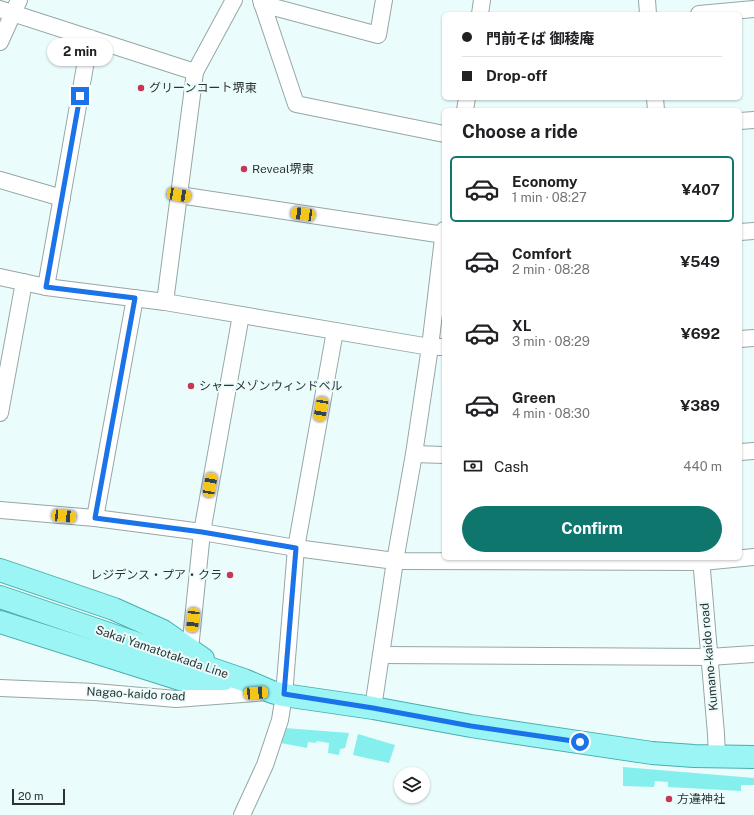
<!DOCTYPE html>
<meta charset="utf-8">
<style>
body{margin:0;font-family:"Public Sans","Noto Sans JP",sans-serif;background:#f2f2f2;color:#202124;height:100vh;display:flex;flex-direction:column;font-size:15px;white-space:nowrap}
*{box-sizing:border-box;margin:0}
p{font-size:13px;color:#757577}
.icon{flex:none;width:22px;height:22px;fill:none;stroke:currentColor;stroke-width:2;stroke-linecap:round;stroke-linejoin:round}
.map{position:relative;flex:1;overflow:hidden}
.sheet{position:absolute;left:442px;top:108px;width:300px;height:452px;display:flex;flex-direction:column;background:#fff;border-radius:6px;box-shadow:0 1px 3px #0004}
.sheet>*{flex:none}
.top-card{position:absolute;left:442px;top:12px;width:300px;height:88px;border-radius:6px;box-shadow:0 1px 3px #0004;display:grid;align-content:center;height:88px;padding:0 20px;background:#fff}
.controls{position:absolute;left:394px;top:767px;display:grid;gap:8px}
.controls a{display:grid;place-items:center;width:36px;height:36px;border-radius:50%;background:#fff;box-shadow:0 1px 3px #0004;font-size:20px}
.scale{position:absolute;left:12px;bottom:10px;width:53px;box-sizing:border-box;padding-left:4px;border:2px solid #2d3433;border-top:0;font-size:11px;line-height:14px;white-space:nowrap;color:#2d3433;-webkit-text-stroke:3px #ebfcfc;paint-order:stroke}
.end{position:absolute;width:18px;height:18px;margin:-9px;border:5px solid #1a73e8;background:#fff;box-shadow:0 0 0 2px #fff}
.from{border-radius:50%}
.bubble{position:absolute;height:28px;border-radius:14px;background:#fff;box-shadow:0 1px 3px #0004;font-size:13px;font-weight:700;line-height:28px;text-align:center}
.car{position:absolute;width:12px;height:24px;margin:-12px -6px;border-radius:5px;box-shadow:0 0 3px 1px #0007;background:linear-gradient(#f5c518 24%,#345 0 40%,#f5c518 0 76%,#345 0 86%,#f5c518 0)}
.top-card b{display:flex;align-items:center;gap:14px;height:38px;font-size:15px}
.top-card b+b{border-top:1px solid #e0e0e0}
.top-card i{width:10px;height:10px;background:#202124}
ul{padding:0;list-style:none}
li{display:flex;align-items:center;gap:12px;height:66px;margin:0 8px 6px;padding:0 12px;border:2px solid transparent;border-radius:6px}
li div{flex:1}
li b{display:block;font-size:15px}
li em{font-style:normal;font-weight:700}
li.selected{border-color:#0f766e}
li>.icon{width:36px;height:36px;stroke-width:1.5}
h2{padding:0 20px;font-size:18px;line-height:48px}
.pay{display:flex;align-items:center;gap:10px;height:44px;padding:0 20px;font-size:15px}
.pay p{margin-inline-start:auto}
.cta{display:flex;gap:8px;margin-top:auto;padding:8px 20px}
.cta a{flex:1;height:46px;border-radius:24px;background:#0f766e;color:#fff;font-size:16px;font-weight:700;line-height:46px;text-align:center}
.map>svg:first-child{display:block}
.green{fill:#85efee}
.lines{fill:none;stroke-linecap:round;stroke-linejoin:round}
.minor-casing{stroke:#96a6a6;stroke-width:18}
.primary-casing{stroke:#49aead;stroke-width:24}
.minor{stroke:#fff;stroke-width:16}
.primary{stroke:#9bf5f5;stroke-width:22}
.route{stroke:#1a73e8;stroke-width:5}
.poi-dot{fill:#c73753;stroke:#ebfcfc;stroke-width:1.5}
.labels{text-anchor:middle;stroke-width:4;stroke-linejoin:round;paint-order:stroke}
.poi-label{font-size:12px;fill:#2d3433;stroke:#ebfcfc;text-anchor:start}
.street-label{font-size:12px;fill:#2d3433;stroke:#ebfcfc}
</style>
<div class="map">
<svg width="754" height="815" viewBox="0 0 754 815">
<rect width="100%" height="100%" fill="#ebfcfc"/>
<g class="green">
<polygon points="285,728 349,733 345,748 340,749 339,755 328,753 329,743 317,741 316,743 308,742 307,748 281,743"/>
<polygon points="358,734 395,745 389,763 353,755"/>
<polygon points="623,767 754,778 754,785 741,785 741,791 668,787 668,782 655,781 654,787 623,786"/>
</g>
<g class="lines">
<g class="minor-casing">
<g id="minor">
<polyline points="261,0 296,104 444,134"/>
<polyline points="647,0 648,14"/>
<polyline points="262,4 378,35 384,0"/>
<polyline points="0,9 195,72 165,302"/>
<polyline points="480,14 482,0"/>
<polyline points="699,14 754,9"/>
<polyline points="0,42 19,0"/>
<polyline points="195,72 234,0"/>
<polyline points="655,98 656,110"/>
<polyline points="465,110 467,98"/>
<polyline points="740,121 754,120"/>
<polyline points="0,180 62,198"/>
<polyline points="179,195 444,235"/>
<polyline points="740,232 754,231"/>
<polyline points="0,277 46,287 165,302 430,347 444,347"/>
<polyline points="46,287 90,38"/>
<polyline points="740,339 754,338"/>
<polyline points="0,413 24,282"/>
<polyline points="740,452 754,451"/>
<polyline points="414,454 444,455"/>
<polyline points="0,510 95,518 202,532 296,548 395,561 702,562 754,557"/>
<polyline points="95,518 135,298"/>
<polyline points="701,558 716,734 717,757"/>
<polyline points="190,649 202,532 241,315"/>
<polyline points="381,655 709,657 754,654"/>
<polyline points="0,688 95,692 176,699 268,692"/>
<polyline points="373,708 395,561 414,454 430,347 444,230"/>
<polyline points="242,815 265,765 280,720 284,695 296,548 335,331"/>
</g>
</g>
<g class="primary-casing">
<g id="primary">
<polyline points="0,570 114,609 163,631 203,659"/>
<polyline points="0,597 244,680 272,692 284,695 373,708 471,726 652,753 694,756 754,757"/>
<polyline points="0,622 180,679 224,679"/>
</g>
</g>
<use href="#minor" class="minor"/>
<use href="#primary" class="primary"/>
</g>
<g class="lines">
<polyline class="route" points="80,96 46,287 135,298 95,518 202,532 296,548 284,694 373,708 471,726 580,742"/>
</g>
<g class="poi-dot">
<circle cx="141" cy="88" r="4"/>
<circle cx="244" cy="169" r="4"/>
<circle cx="191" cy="386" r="4"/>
<circle cx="230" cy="575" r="4"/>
<circle cx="669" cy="799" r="4"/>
</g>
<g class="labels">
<g class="poi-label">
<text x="149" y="92">グリーンコート堺東</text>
<text x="252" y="173">Reveal堺東</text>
<text x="199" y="390">シャーメゾンウィンドベル</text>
<text x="222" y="579" text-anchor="end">レジデンス・プア・クラ</text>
<text x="677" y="803">方違神社</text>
</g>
<g class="street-label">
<text transform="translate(162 652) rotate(19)" y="4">Sakai Yamatotakada Line</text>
<text transform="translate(709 657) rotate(-95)" y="4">Kumano-kaido road</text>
<text transform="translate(136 694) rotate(3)" y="4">Nagao-kaido road</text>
</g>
</g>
</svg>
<div class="controls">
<a><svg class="icon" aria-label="layers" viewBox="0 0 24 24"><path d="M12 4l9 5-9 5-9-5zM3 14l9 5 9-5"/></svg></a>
</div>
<div class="scale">20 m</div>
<i class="end from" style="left:580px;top:742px"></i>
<i class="end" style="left:80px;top:96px"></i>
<div class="bubble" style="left:47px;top:38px;width:66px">2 min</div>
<i class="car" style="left:179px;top:195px;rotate:99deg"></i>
<i class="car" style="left:303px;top:214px;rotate:278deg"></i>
<i class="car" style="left:321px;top:409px;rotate:190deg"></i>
<i class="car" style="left:210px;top:485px;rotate:10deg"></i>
<i class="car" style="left:64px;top:516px;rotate:95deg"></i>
<i class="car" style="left:193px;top:620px;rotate:186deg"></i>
<i class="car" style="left:256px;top:693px;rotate:86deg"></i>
<div class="top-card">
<b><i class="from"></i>門前そば 御稜庵</b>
<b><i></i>Drop-off</b>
</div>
<section class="sheet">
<h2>Choose a ride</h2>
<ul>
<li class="selected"><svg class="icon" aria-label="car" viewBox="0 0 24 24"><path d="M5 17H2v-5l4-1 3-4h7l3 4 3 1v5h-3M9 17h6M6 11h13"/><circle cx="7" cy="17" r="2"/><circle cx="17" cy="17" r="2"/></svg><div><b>Economy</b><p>1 min · 08:27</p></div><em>¥407</em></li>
<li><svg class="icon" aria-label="car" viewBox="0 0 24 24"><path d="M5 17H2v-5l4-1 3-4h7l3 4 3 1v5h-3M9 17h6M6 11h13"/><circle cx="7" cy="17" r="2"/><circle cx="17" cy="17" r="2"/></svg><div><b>Comfort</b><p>2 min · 08:28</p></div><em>¥549</em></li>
<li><svg class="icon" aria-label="car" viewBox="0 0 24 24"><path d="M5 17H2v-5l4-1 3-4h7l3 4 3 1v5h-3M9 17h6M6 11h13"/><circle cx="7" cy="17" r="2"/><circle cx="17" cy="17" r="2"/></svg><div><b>XL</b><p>3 min · 08:29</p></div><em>¥692</em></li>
<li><svg class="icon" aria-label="car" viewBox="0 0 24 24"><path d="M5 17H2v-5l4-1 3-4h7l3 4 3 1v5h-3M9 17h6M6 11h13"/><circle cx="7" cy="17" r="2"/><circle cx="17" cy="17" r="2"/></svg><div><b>Green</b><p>4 min · 08:30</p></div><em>¥389</em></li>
</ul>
<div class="pay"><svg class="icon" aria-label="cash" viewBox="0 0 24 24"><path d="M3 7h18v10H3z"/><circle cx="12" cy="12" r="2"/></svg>Cash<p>440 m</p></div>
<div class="cta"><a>Confirm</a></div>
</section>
</div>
